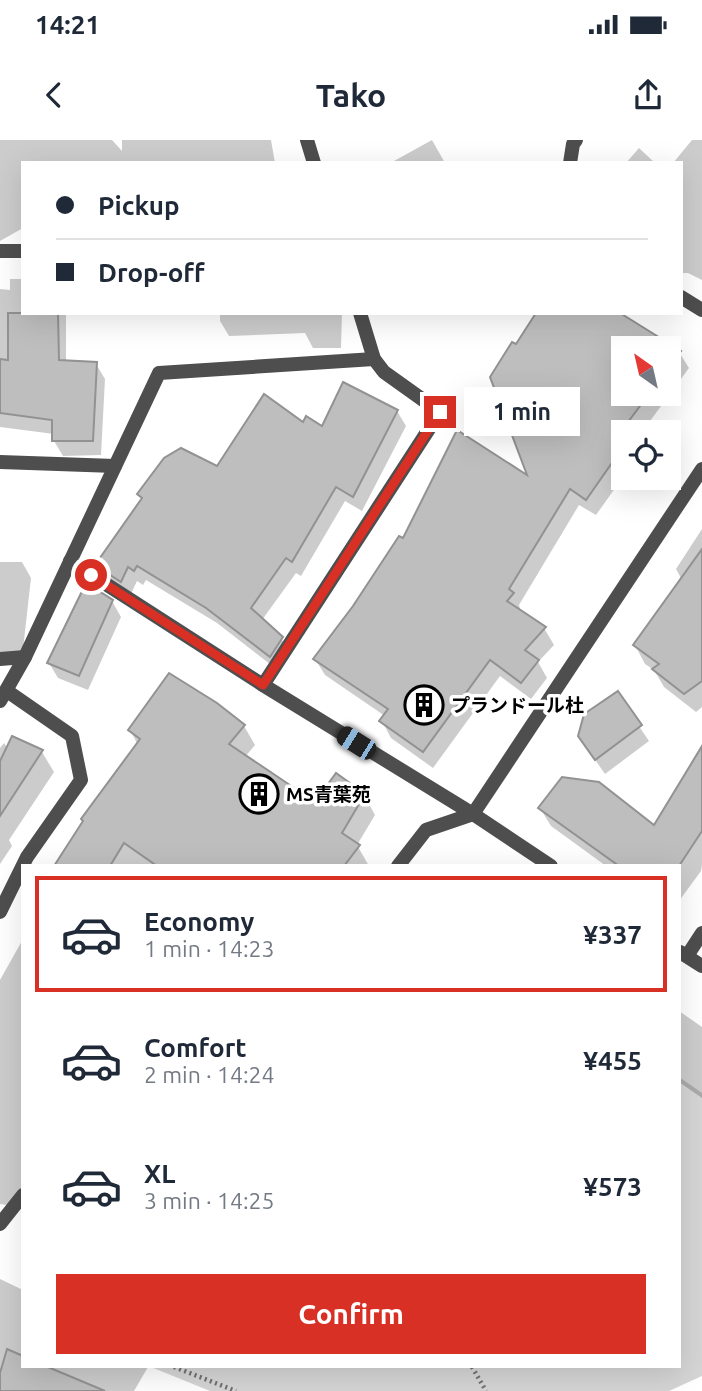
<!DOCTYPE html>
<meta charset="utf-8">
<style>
body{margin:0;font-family:Ubuntu,"Noto Sans JP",sans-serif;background:#f6f6f7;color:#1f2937;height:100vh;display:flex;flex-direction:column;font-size:26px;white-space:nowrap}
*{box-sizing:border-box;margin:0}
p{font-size:23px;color:#747a83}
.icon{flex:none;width:38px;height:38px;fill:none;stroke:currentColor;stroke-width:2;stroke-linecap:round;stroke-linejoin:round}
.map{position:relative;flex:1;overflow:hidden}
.panel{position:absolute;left:21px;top:724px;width:660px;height:504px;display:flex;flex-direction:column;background:#fff;border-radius:0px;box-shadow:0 7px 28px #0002}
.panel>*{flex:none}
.guide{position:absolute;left:21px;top:21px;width:662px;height:154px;border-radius:0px;box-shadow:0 7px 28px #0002;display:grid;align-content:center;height:154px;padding:0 35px;background:#fff}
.needle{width:46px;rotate:326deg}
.tools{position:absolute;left:611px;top:196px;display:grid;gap:14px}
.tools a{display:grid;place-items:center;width:70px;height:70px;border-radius:0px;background:#fff;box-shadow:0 7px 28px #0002;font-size:35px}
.end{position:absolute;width:32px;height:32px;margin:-16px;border:9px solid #d93025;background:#fff;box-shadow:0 0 0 4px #fff}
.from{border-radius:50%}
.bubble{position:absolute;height:49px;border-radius:0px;background:#fff;box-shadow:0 7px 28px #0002;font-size:23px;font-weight:700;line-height:49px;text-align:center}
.car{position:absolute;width:21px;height:42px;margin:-21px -10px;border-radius:9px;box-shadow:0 0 5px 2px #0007;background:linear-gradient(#222 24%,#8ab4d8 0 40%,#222 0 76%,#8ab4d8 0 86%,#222 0)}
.guide b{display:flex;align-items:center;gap:24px;height:66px;font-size:26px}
.guide b+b{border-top:2px solid #e0e1e3}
.guide i{width:18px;height:18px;background:#1f2937}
ul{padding:12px 0 0;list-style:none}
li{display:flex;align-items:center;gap:21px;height:116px;margin:0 14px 10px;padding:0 21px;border:4px solid transparent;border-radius:0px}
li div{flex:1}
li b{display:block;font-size:26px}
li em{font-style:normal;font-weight:700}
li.active{border-color:#d93025}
li>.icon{width:63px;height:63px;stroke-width:1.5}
.button{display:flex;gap:14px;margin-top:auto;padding:14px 35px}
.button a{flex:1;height:80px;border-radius:0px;background:#d93025;color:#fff;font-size:28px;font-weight:700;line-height:80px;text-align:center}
.status{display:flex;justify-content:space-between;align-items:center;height:49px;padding:0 35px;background:#fff;direction:ltr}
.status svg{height:19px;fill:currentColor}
header{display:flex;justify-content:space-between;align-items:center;height:91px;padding:0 35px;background:#fff;font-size:32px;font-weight:700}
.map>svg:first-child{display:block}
.green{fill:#d5d5d5}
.shadow{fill:#0003;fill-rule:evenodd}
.building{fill:#bebebe;stroke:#929292;stroke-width:2}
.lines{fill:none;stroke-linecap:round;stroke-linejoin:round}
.path{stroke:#707070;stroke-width:4.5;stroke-dasharray:2 3.5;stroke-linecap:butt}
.minor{stroke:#4e4e4e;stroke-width:14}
.route{stroke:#d93025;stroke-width:9}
.labels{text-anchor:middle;stroke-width:7;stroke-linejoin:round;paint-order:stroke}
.poi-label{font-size:19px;font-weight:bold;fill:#000;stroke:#fff;text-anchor:start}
</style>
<div class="status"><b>14:21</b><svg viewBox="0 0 49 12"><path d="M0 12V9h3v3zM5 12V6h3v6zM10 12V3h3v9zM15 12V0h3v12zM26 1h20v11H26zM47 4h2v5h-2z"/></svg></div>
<header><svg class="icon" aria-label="back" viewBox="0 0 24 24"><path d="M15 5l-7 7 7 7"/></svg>Tako<svg class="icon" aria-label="share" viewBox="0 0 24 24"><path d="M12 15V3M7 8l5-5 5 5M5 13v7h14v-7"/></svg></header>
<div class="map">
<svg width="702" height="1251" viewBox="0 0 702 1251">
<rect width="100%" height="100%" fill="#fff"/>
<polygon class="green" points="679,937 702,953 702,1236 669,1251 210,1251 151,1227 679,1227"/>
<g class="shadow">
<polygon points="0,0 112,0 122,11 122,0 271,0 275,23 23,23 23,88 0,101"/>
<polygon points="432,0 445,23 395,23 394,21"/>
<polygon points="692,0 702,0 702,140 688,133 681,133 681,23 673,23"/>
<polygon points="639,8 655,23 626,23"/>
<polygon points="10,139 23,139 23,173 66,173 66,222 96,224 105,239 101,315 63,316 54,301 54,294 0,287 0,149 10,150"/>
<polygon points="220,173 342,173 341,208 313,208 305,193 229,196 220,181"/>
<path d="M617,173L679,212L689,228L642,292H623V337L596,375L579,365L519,465L521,472L544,488L554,505L538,522L547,538L531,559L500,536L433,628L391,598L382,581L385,576L325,535L315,519L404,401L531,340L517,207ZM623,208H668V254H623Z"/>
<polygon points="397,271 406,286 362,371 345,361 301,436 296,433 262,480 281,498 290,514 279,531 217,483 146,440 143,445 137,441 130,456 105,441 97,425 142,360 139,354 217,328 304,284 323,289"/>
<polygon points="702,389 702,567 696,572 664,547 654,530 645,524 635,505 682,440 676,429"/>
<polygon points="0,422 22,422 31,438 22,518 0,518"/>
<polygon points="112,461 121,477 88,550 58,538 49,523"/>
<polygon points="617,554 649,601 605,634 589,611"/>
<polygon points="244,586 255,605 245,617 315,664 364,655 375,675 357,705 369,726 56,726 138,605 130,590"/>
<polygon points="4,603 8,609 42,612 54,632 9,700 12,706 0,724 0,608"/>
<polygon points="702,609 702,725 701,731 679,761 679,726 606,726 551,686 540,668 655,687"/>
<polygon points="23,799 23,1067 0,1064 0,840"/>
<polygon points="679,871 702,887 702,958 679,942"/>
<polygon points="0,1139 23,1150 23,1227 148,1227 134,1251 0,1251"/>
</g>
<g class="building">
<polygon points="8,173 58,173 59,220 97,222 93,301 52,301 52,280 0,273 0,219 8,220"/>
<polygon points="536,173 620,173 681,211 668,227 668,208 623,208 623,254 649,254 628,282 636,288 633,292 623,292 623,307 586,360 570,349 509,449 514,453 507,461 546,487 525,510 539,520 521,543 490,520 423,612 379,581 388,569 313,519 353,466 399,396 403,398 457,290 527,335 490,237 512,202 516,204"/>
<polygon points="343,242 398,270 353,357 336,347 292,422 286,418 251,468 283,497 270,517 206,468 137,426 134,431 128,427 121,442 95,425 142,358 137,354 164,318 181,308 217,326 264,254 303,282 306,276 322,286"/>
<polygon points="702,409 702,541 684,554 652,529 659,524 633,505"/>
<polygon points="86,443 113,460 79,536 47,523"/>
<polygon points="169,533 217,563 245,585 229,604 315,662 336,633 365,654 342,693 360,705 344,726 157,726 124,703 110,726 54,726 83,681 81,679 140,599 128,590"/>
<polygon points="618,551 642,585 595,620 578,596 584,574"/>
<polygon points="12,596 43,610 0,676 0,621"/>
<polygon points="702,606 702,691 679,726 619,726 538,668 562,637 599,642 654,685"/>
<polygon points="7,1209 23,1216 23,1227 48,1227 105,1251 0,1251 0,1233"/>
</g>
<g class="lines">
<g class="path">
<polyline points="174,1227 236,1251"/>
<polyline points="472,1227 486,1251"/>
</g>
<g class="minor">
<polyline points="307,0 314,23"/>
<polyline points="570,23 573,4 576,0"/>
<polyline points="0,111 23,111"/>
<polyline points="681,157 702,170"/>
<polyline points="0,322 115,326"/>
<polyline points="70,421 263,545 473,674 551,726"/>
<polyline points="0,519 25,517"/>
<polyline points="263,545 440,272 384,232 374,219 360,173"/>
<polyline points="0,561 25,517 159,233 374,219"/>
<polyline points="398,726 426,690 473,674 702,329"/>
<polyline points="0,772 27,717 81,640 72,596 7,551"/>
<polyline points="680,812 702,826"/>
<polyline points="687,816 702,793"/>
<polyline points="0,1084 23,1055"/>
</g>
</g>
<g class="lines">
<polyline class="route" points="91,435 263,545 440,272"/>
</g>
<defs>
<g id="building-ring" transform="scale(2.0125)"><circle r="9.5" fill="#fff" stroke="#000" stroke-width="1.5"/><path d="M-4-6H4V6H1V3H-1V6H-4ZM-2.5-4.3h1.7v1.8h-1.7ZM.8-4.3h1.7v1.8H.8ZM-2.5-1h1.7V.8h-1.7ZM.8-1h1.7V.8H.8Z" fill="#000"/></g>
</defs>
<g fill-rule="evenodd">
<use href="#building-ring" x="424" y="565"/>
<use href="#building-ring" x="259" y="654"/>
</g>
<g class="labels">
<g class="poi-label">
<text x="451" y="572">プランドール杜</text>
<text x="286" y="661">MS青葉苑</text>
</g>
</g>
</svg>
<div class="tools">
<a><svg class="needle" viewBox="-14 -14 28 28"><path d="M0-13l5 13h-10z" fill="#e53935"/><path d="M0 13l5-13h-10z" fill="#747a83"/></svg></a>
<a><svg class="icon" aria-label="locate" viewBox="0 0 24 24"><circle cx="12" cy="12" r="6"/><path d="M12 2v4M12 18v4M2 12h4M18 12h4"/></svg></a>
</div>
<i class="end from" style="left:91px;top:435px"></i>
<i class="end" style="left:440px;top:272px"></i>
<div class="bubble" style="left:464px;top:247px;width:116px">1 min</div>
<i class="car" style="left:356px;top:603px;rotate:302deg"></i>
<div class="guide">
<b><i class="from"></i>Pickup</b>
<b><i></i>Drop-off</b>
</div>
<section class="panel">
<ul>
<li class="active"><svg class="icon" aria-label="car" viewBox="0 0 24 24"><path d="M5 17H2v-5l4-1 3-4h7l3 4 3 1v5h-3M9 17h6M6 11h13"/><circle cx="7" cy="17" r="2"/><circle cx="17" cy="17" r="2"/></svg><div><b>Economy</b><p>1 min · 14:23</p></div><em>¥337</em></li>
<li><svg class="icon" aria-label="car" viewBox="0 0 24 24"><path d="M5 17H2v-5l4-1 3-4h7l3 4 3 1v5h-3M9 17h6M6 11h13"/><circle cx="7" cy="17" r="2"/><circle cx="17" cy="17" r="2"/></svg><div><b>Comfort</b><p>2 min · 14:24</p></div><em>¥455</em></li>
<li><svg class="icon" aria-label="car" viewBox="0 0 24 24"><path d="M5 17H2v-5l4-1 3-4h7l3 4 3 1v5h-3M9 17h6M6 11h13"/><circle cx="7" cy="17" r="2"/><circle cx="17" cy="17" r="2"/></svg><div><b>XL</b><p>3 min · 14:25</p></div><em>¥573</em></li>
</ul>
<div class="button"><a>Confirm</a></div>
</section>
</div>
